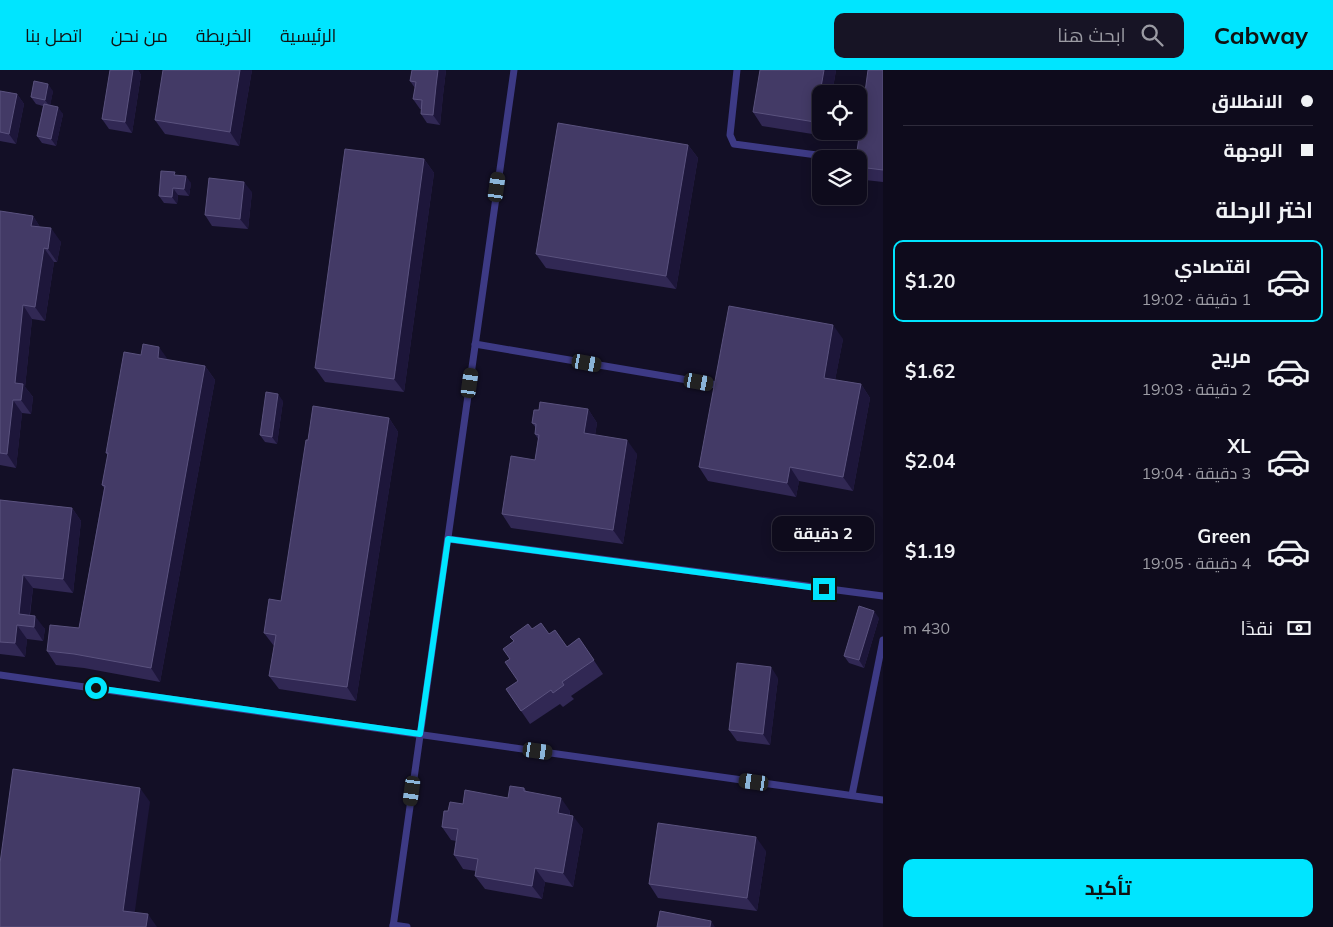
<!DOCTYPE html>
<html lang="ar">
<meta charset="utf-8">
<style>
body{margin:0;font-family:Mulish,Cairo,sans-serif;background:#171425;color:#f1f3f6;direction:rtl;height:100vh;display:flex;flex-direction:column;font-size:19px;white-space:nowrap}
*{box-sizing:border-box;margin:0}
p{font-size:16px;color:#9b9ba3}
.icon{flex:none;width:28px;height:28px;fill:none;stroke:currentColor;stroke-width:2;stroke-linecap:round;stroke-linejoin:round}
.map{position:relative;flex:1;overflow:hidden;direction:ltr}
.details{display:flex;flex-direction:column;background:#0e0b1c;width:450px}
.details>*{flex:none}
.banner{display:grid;align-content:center;height:110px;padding:0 20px;background:#0e0b1c}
.controls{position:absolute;left:812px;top:15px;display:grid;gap:10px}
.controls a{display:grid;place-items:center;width:55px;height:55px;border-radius:10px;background:#0e0b1c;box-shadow:0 2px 12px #0003,0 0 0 1px #2e2b3b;font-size:25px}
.end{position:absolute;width:22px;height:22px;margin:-11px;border:6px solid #00e5ff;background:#111;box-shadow:0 0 0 2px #111}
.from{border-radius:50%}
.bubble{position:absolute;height:35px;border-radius:10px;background:#0e0b1c;box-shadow:0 2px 12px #0003,0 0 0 1px #2e2b3b;font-size:16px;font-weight:700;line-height:35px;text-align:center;direction:rtl}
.car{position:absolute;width:15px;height:30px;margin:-15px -8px;border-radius:6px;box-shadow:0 0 4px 1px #0007;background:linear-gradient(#222 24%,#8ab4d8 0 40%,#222 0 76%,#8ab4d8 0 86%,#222 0)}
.banner b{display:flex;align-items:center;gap:18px;height:48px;font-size:19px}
.banner b+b{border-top:1px solid #2e2b3b}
.banner i{width:12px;height:12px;background:#f1f3f6}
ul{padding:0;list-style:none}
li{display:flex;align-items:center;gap:15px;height:82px;margin:0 10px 8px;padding:0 10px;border:2px solid transparent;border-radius:10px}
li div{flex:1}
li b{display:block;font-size:19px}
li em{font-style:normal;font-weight:700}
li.on{border-color:#00e5ff}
li>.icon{width:45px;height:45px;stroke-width:1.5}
h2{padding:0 20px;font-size:22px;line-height:60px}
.pay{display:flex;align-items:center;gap:12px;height:55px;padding:0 20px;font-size:19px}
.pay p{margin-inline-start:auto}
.button{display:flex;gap:10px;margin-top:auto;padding:10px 20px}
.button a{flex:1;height:58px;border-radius:10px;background:#00e5ff;color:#111;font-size:20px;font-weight:700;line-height:58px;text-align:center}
header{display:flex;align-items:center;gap:30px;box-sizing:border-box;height:70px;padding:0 25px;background:#00e5ff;color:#111}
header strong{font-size:24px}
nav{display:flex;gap:28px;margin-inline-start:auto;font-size:18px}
.search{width:350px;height:45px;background:#171425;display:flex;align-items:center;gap:12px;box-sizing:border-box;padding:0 18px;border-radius:10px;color:#9b9ba3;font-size:19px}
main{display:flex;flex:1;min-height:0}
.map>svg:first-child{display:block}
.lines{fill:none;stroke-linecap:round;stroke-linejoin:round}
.lane{stroke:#3d3a85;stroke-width:7}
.wall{fill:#312854}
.shaded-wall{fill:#1d163a}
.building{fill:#433a66;stroke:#5a527e}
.route{stroke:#00e5ff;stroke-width:6}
</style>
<header>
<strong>Cabway</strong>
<div class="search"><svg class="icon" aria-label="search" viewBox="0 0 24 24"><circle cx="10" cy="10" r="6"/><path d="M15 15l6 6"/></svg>ابحث هنا</div>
<nav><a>الرئيسية</a><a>الخريطة</a><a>من نحن</a><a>اتصل بنا</a></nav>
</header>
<main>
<section class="details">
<div class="banner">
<b><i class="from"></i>الانطلاق</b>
<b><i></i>الوجهة</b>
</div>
<h2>اختر الرحلة</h2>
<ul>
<li class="on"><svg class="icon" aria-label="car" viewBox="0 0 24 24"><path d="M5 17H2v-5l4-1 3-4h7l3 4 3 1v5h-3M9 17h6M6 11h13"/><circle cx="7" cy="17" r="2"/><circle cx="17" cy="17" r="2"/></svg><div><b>اقتصادي</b><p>1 دقيقة · 19:02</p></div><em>$1.20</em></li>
<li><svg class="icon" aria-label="car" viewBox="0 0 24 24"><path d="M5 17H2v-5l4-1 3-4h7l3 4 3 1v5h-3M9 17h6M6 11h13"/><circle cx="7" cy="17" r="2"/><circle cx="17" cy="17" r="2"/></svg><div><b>مريح</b><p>2 دقيقة · 19:03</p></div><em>$1.62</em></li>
<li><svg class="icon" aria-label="car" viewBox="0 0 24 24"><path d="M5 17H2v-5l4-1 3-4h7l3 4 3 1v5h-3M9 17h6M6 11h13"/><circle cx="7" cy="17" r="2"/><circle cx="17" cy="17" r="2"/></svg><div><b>XL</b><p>3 دقيقة · 19:04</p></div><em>$2.04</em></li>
<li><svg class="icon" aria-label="car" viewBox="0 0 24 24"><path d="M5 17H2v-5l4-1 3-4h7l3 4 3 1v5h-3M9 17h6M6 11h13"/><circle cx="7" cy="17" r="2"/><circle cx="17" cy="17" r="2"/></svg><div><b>Green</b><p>4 دقيقة · 19:05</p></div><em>$1.19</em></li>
</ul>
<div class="pay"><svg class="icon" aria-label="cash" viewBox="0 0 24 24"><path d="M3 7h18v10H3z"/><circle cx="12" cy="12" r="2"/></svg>نقدًا<p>430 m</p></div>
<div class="button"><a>تأكيد</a></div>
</section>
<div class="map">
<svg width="883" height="857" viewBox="0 0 883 857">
<rect width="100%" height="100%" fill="#130f26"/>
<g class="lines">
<g class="lane">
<polyline points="737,0 730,65 734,74 847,89"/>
<polyline points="475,274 717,315"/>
<polyline points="448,469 883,526"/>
<polyline points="0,605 883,730"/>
<polyline points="852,725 883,570"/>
<polyline points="393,855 407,857"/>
<polyline points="393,857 514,0"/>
</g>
</g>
<g class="wall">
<polygon points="110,0 138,0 141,5 132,63 109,59 102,49"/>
<polygon points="252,0 239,76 165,64 155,50"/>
<polygon points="412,0 446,0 443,25 440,55 427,53 421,44 421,39 420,39 413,29 415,18 410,11"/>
<polygon points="836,0 825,66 762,56 753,42"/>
<polygon points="883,0 883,112 865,110 859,101 859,89"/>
<polygon points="0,21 17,24 24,34 16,74 0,71"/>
<polygon points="53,21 50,35 63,44 56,76 42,73 37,66 43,36 36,34 31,27"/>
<polygon points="688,75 698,88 676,219 546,198 536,184"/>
<polygon points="424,89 434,103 404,322 325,312 315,298"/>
<polygon points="177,106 191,113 189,126 178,125 177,134 164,133 159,126"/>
<polygon points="252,122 248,159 212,156 205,145"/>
<polygon points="0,141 33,146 40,157 61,172 57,192 54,192 45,251 32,249 25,317 33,327 31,344 22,343 16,398 0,395"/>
<polygon points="843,269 835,310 861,314 870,328 853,421 799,411 796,427 708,411 699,397"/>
<polygon points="168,290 205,296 215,310 160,612 84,598 56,595 47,581 79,558 104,418 102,415 108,385 106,383"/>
<polygon points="283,331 277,374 265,372 260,365"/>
<polygon points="588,339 597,353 595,365 637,384 623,474 511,458 502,444 535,390 538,369 535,364 536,358 532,353 539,340"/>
<polygon points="389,348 398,362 356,631 279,619 269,606 274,576 264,563 281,531 308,370"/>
<polygon points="0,430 72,438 81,451 73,523 33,518 30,545 45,559 43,571 27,569 25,587 0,584"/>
<polygon points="879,548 864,598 849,593 844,586"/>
<polygon points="532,559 549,564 567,577 579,568 603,604 571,626 574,629 563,637 560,634 530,654 506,619 518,611 510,589"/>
<polygon points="778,608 770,675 737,671 729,660"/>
<polygon points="524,718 527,722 570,741 570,745 583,759 573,817 545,812 542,829 485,819 475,806 476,801 463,799 454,785 456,771 451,770 442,757 463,734 508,728"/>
<polygon points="766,781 757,841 658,828 649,814"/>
</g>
<g class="shaded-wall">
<polygon points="133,0 138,0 141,5 132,63 125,52"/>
<polygon points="240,0 252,0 239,76 230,62"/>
<polygon points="438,0 446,0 443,25 440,55 433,45 436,16"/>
<polygon points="824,0 836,0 832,24 821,24 821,61 825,61 825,66 815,52"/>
<polygon points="48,14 53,21 50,37 45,30"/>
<polygon points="17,24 24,34 16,74 9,64"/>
<polygon points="58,37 63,44 56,76 51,69"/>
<polygon points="688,75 698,88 676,219 666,206"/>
<polygon points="424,89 434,103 404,322 394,309"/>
<polygon points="186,106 191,113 189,126 184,119"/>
<polygon points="244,112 252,122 248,159 240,149"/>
<polygon points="173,118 178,125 177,134 172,127"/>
<polygon points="33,146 42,160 31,156"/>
<polygon points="51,158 61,172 57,192 48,179"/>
<polygon points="44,178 54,192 45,251 35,237"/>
<polygon points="23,235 32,249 25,317 33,327 31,344 21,330 15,313"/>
<polygon points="833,255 843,269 833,321 824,308"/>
<polygon points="159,277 169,291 158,288"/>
<polygon points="205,296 215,310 160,612 151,598"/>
<polygon points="861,314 870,328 853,421 843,407"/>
<polygon points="278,324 283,331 277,374 272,367"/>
<polygon points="13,330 22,343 16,398 7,384"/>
<polygon points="588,339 597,353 593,377 584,363"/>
<polygon points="389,348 398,362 356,631 347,617"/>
<polygon points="627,370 637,384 623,474 613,460"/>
<polygon points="790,397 799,411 796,427 787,413"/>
<polygon points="72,438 81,451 73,523 63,509"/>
<polygon points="23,505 33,518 28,556 19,544"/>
<polygon points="874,541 879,548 864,598 859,590"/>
<polygon points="35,546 45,559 43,571 34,557"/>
<polygon points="17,555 27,569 25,587 15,573"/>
<polygon points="771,597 778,608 770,675 763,664"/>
<polygon points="140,718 150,732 133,855 123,841"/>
<polygon points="561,728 570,741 568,756 558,743"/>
<polygon points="573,746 583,759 573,817 563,803"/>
<polygon points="756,767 766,781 757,841 747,828"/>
<polygon points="535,798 545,812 542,829 532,816"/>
<polygon points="148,844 157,857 146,857"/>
<polygon points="711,851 715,857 710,857"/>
</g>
<g class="building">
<polygon points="110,0 133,0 125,52 102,49"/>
<polygon points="163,0 240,0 230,62 155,50"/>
<polygon points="412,0 438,0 436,16 433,45 421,44 422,30 413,29 416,12 410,11"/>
<polygon points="760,0 824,0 815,52 753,42"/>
<polygon points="868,0 883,0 883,100 859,97 859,89 856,89"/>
<polygon points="34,11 48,14 45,30 31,27"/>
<polygon points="0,21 17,24 9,64 0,62"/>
<polygon points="44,34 58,37 51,69 37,66"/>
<polygon points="558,53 688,75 666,206 536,184"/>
<polygon points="345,79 424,89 394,309 315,298"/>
<polygon points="161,101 175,102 174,105 186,106 184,119 173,118 172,127 159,126"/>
<polygon points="209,108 244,112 240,149 205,145"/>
<polygon points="0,141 33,146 31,156 51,158 48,179 44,178 35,237 23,235 15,313 23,314 21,330 13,330 7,384 0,383"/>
<polygon points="729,236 833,255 824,308 861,314 843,407 790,397 787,413 699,397"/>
<polygon points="143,274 159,277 158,288 205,296 151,598 74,584 47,581 50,555 79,558 105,416 102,415 108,383 106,383 124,282 141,285"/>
<polygon points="266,322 278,324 272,367 260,365"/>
<polygon points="540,332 588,339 584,363 627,370 613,460 502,444 511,386 535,390 539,365 535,364 536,354 532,353 534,340 539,340"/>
<polygon points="313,336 389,348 347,617 269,606 276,565 264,563 269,529 281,531 306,370 308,370"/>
<polygon points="0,430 72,438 63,509 23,505 19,544 35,546 34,557 17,555 15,573 0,572"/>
<polygon points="859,536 874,541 859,590 844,586"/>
<polygon points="541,553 549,564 555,560 567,577 579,568 594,590 562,612 564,615 553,623 551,620 521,641 506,619 518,611 505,592 510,589 503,579 514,571 510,567 528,554 532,559"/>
<polygon points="737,593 771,597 763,664 729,660"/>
<polygon points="13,699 140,718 123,841 148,844 146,857 0,857 0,793"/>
<polygon points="510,716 524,718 524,721 561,728 558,743 573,746 563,803 535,798 532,816 475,806 478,789 454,785 458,759 442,757 444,741 448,741 450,732 463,734 465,720 508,728"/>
<polygon points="658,753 756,767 747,828 649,814"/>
<polygon points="660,841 711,851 710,857 657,857"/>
</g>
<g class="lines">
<polyline class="route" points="96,618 420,664 448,469 824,519"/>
</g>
</svg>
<div class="controls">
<a><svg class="icon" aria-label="locate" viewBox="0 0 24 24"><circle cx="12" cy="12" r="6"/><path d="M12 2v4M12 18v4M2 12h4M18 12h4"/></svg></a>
<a><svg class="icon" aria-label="layers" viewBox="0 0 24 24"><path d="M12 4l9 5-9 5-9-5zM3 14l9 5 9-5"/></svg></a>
</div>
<i class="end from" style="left:96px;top:618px"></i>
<i class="end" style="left:824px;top:519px"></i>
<div class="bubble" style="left:772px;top:446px;width:102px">2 دقيقة</div>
<i class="car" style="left:497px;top:117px;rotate:8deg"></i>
<i class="car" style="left:587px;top:293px;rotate:100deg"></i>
<i class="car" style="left:699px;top:312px;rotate:100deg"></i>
<i class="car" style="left:470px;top:313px;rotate:8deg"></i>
<i class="car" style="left:538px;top:681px;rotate:98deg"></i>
<i class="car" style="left:754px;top:712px;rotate:278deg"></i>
<i class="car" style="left:412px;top:721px;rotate:188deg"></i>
</div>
</main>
